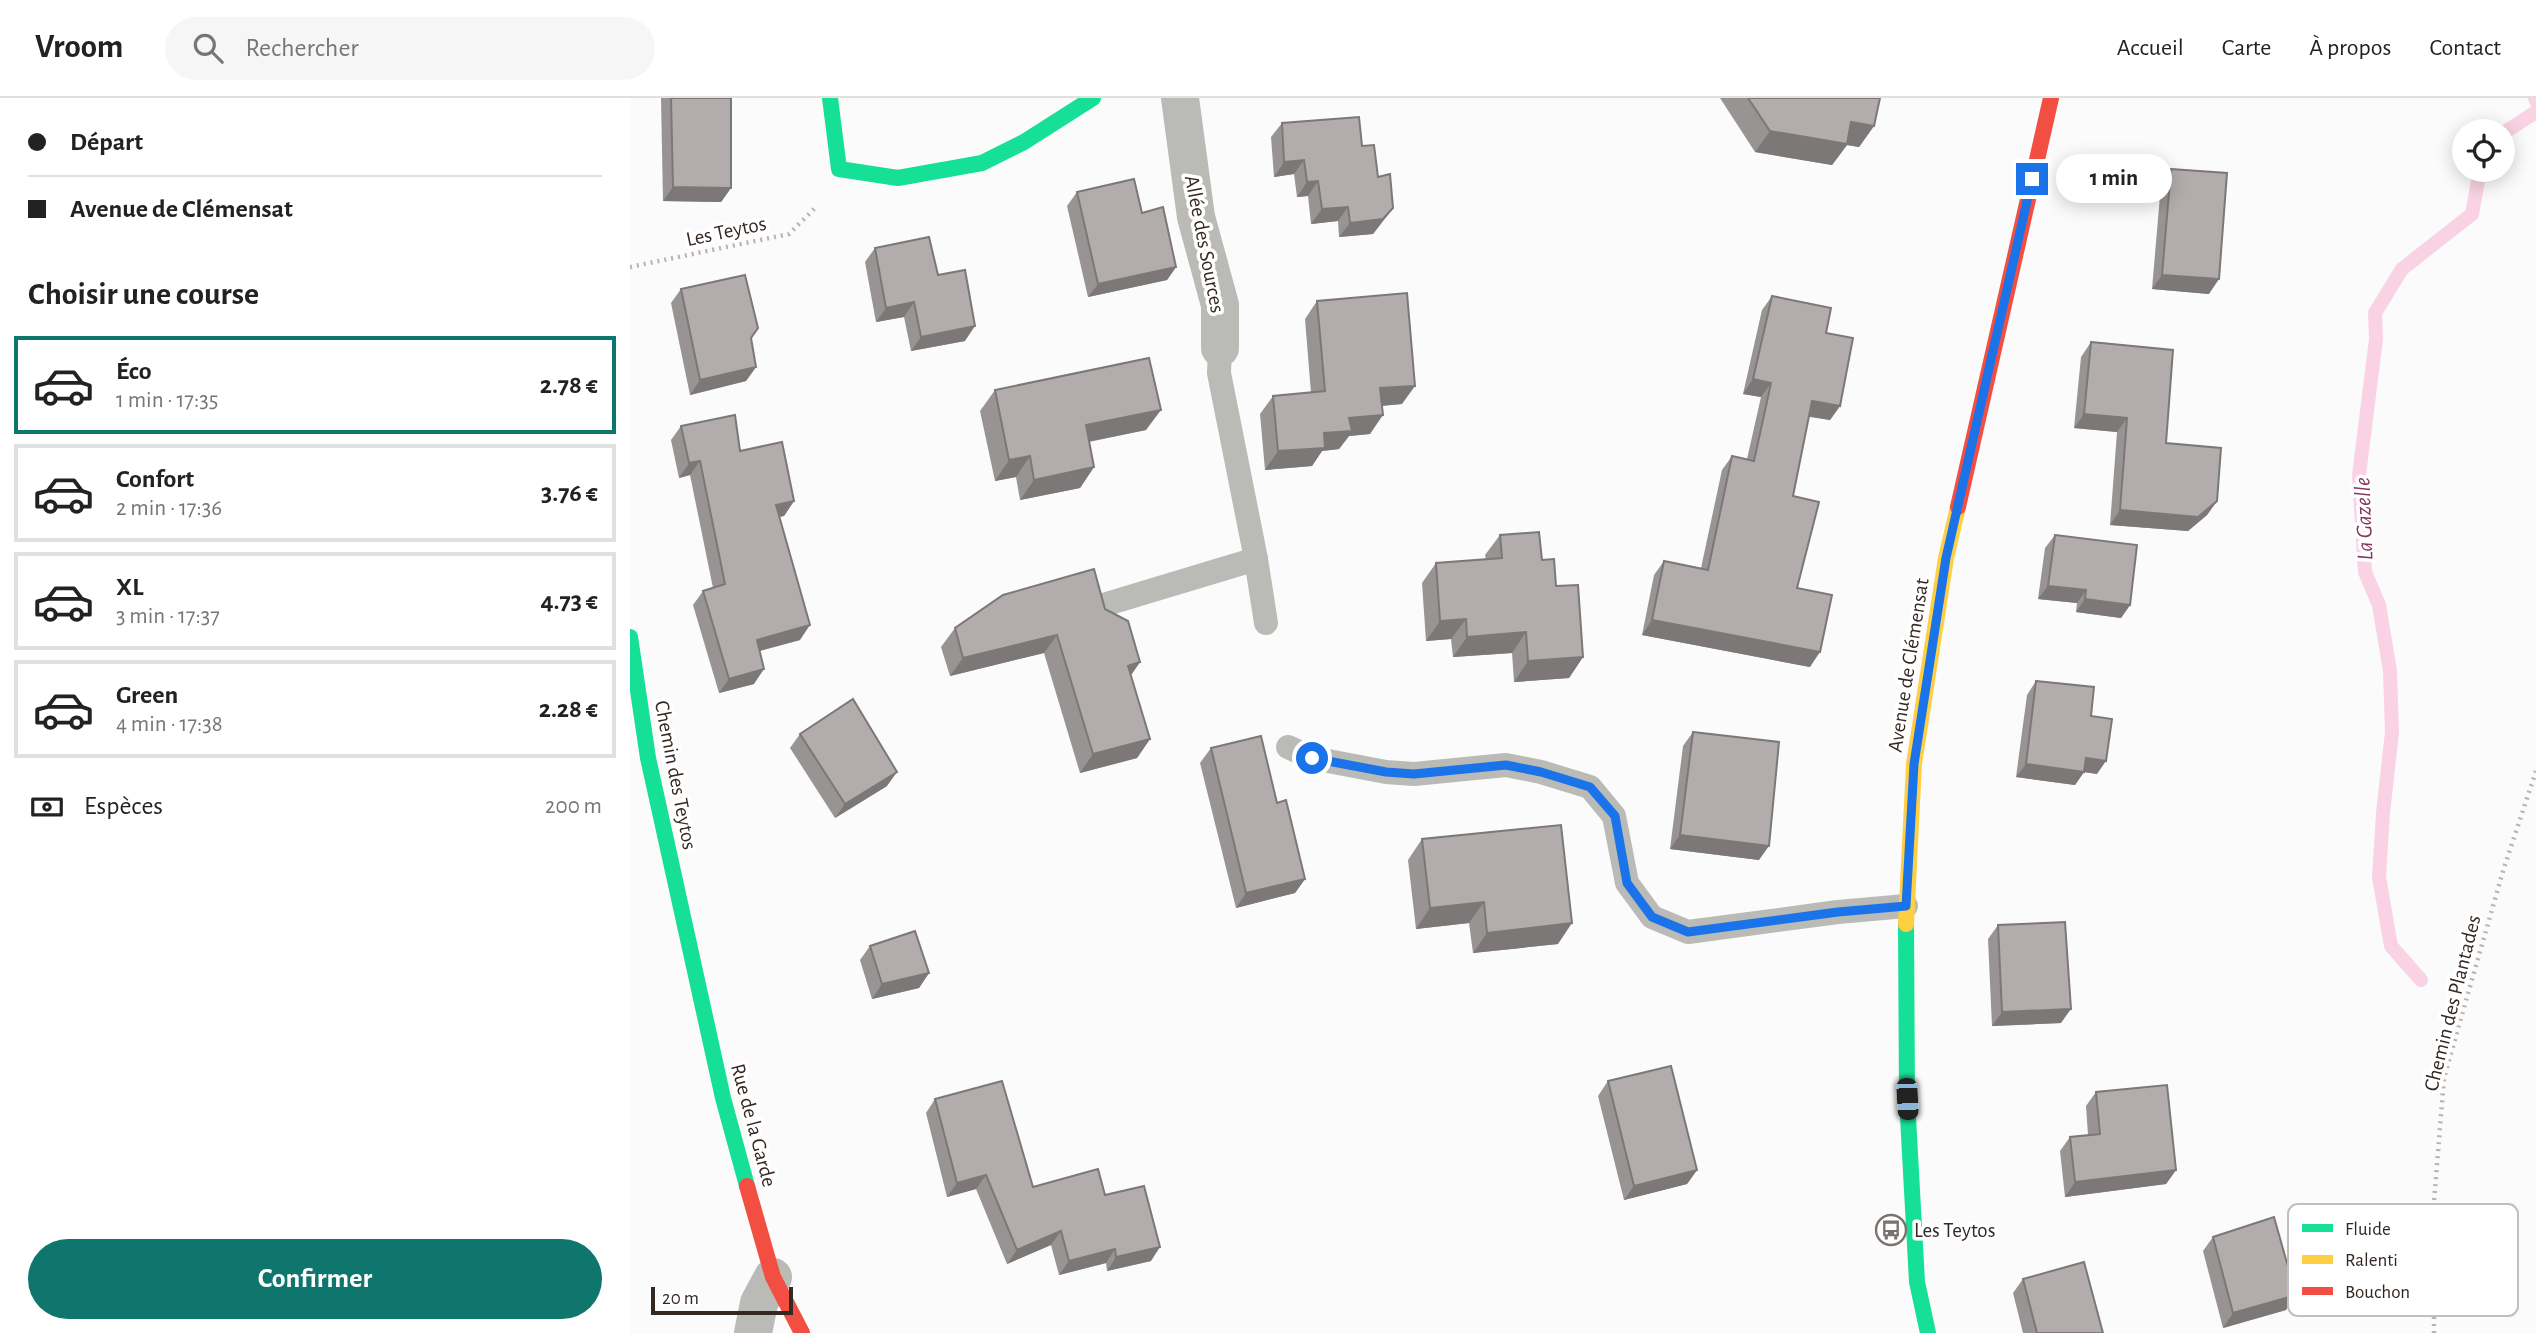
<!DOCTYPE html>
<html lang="fr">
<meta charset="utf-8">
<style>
body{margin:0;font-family:"Alegreya Sans",sans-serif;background:#f6f6f6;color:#222;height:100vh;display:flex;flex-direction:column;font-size:26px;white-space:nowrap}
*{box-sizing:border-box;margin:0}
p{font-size:23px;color:#767676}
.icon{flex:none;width:38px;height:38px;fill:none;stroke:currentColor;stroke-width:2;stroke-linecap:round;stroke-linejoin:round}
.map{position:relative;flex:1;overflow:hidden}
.drawer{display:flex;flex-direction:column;background:#fff;width:630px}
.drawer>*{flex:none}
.banner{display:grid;align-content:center;height:154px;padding:0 28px;background:#fff}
.fabs{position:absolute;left:1822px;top:21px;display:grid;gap:14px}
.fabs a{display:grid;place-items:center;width:63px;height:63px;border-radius:50%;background:#fff;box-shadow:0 4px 18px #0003;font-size:35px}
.scale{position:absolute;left:21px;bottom:18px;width:142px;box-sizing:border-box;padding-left:7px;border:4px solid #342822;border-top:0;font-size:19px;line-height:24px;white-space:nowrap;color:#342822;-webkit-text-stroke:5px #fff;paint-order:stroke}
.end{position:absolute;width:32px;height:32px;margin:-16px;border:9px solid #1a73e8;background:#fff;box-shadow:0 0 0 4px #fff}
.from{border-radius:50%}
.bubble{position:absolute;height:49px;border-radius:24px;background:#fff;box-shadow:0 4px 18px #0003;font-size:23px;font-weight:700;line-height:49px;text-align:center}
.car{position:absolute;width:21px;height:42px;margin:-21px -10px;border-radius:9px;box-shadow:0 0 5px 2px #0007;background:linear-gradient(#222 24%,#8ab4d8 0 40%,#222 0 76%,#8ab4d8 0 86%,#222 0)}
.banner b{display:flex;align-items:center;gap:24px;height:66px;font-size:26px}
.banner b+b{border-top:2px solid #e0e0e0}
.banner i{width:18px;height:18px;background:#222}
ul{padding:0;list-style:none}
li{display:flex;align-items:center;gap:21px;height:98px;margin:0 14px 10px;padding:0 14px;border:4px solid #e0e0e0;border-radius:0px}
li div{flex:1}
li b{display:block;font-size:26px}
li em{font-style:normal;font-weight:700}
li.current{border-color:#0f766e}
li>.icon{width:63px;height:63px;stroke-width:1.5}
h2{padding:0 28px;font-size:32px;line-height:84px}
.pay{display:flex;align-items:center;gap:18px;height:77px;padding:0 28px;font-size:26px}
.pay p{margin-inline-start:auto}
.primary-button{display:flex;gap:14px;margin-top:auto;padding:14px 28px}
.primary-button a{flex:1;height:80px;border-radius:42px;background:#0f766e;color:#fff;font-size:28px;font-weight:700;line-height:80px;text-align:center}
header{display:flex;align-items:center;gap:42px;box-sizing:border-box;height:98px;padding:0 35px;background:#fff;border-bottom:2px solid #e0e0e0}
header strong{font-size:33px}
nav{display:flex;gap:38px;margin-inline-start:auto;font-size:24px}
.search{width:490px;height:63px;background:#f6f6f6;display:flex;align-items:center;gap:18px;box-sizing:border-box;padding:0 24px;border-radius:38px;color:#767676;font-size:26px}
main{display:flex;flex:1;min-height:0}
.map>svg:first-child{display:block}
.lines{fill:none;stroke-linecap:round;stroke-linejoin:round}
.stream{stroke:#f9d3e3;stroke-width:14}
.path{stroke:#b6b4b2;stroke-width:4.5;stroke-dasharray:2 5;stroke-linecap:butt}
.lane{stroke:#babab6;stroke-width:24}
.street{stroke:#babab6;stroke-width:38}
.fast{stroke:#16e098;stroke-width:16}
.slow{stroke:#ffcf43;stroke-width:16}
.jam{stroke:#f24e42;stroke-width:16}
.wall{fill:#999494}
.shaded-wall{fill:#7d7878}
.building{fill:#b2acac;stroke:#7d7878;stroke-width:2}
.route{stroke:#1a73e8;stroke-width:9}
.labels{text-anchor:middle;stroke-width:7;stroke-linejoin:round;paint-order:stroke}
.street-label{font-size:21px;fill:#342822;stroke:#fff}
.poi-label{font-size:21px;fill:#342822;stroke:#fff;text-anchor:start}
.water-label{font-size:23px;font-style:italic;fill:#84375d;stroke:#fff}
.key{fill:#fff;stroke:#c2bebd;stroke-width:2}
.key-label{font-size:19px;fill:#342822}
</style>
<header>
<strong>Vroom</strong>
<div class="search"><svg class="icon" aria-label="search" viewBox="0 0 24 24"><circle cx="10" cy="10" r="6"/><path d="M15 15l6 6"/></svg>Rechercher</div>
<nav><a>Accueil</a><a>Carte</a><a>À propos</a><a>Contact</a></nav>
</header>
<main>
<section class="drawer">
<div class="banner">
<b><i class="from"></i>Départ</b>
<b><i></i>Avenue de Clémensat</b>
</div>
<h2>Choisir une course</h2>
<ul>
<li class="current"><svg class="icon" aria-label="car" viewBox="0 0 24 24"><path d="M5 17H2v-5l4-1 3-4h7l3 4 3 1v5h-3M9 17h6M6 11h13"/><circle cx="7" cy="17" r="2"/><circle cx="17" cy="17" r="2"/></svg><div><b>Éco</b><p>1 min · 17:35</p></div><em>2.78 €</em></li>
<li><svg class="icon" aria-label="car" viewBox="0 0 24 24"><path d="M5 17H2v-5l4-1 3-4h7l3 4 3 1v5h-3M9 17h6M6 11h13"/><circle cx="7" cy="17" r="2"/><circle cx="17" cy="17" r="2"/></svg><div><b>Confort</b><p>2 min · 17:36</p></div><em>3.76 €</em></li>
<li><svg class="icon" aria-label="car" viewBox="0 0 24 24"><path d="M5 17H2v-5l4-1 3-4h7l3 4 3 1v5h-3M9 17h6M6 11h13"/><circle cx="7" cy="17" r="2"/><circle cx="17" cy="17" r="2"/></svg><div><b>XL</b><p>3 min · 17:37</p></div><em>4.73 €</em></li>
<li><svg class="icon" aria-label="car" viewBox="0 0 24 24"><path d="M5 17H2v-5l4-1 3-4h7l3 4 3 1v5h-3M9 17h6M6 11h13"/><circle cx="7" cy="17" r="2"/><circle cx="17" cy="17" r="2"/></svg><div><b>Green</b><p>4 min · 17:38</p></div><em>2.28 €</em></li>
</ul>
<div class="pay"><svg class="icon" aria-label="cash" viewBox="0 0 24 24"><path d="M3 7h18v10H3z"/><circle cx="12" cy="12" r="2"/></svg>Espèces<p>200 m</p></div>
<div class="primary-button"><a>Confirmer</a></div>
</section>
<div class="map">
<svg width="1906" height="1235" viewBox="0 0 1906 1235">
<rect width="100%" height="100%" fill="#fbfbfb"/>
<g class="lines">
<g class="stream">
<polyline points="1905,0 1906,3"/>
<polyline points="1872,36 1906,14"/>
<polyline points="1791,882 1761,848 1749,779 1753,715 1762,634 1760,573 1749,507 1735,474 1729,377 1746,241 1745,215 1772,171 1842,116 1850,72"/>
</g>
<g class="path">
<polyline points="0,169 159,136 187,108"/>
<polyline points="1804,1235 1804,1104 1814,980 1873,773 1906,673"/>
</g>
<g class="lane">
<polyline points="590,250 589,275 626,461 636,525"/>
<polyline points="470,508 626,461"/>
<polyline points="658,649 682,660 756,674 784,676 876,667 911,674 960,689 984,718 997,785 1022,819 1058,834 1208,814 1276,808"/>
</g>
<g class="street">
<polyline points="550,0 566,119 590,207 590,250"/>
<polyline points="123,1235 129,1205 143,1179"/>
</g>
<g class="fast">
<polyline points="200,0 209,71 268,80 352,65 394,44 463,0"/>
<polyline points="0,539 18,660 93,1000 117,1088"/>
<polyline points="1276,826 1277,1001 1287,1184 1298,1235"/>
</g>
<polyline class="slow" points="1276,826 1284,666 1316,460 1328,409"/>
<g class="jam">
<polyline points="1328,409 1421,0"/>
<polyline points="117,1088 143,1179 172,1235"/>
</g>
</g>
<g class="wall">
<polygon points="31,0 101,0 101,90 91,104 33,103"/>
<polygon points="1090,0 1250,0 1244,28 1229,49 1217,47 1202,67 1125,54"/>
<polygon points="652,25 732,48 763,110 743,136 709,139 708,123 681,126 678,98 667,99 664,76 644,79 641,39"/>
<polygon points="1541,71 1579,196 1522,191 1531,86"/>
<polygon points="447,94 512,115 546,169 537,182 458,199 437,108"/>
<polygon points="245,150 335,243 281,253 274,219 246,224 235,164"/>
<polygon points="51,191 121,240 126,269 116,283 60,297 41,205"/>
<polygon points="1142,198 1196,235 1210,308 1200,322 1179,319 1163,398 1167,490 1180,569 1012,537 1024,477 1034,463 1071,470 1092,372 1102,358 1117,361 1131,299 1113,296 1132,212"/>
<polygon points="687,203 772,306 752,308 740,336 719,338 709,351 692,353 682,368 635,372 630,316 643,298 681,295 675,221"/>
<polygon points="1461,244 1536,345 1587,403 1577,417 1558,433 1480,427 1487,334 1444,330 1451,259"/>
<polygon points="365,292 516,332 459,344 464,369 450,390 390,402 386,379 365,383 350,313"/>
<polygon points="51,328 110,353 164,403 154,418 149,419 170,542 130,553 124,586 89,595 63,507 73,493 83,490 60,377 49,380 41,342"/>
<polygon points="870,437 912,462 926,488 953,559 939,580 884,584 882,555 823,559 821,541 796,543 792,485 806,465 856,461 855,457"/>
<polygon points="1425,437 1500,507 1491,520 1446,514 1447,505 1408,501 1415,450"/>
<polygon points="475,511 510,564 501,577 520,641 507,660 450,675 414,555 320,578 311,549 325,530"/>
<polygon points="1406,583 1461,618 1467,676 1454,674 1445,687 1386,679 1397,597"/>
<polygon points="1063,634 1129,762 1040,751 1053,648"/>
<polygon points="170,636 257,688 205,720 160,650"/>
<polygon points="581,650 647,705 675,781 665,795 606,810 570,665"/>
<polygon points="792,741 928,846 843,855 839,825 786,831 778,762"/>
<polygon points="1368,827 1431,925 1362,928 1358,841"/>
<polygon points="240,848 299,875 289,890 242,901 230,862"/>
<polygon points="978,983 1067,1072 1057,1086 994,1102 968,998"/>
<polygon points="1466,994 1546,1072 1536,1086 1435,1099 1430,1053 1440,1039 1458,1037 1456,1008"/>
<polygon points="305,1001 403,1089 475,1097 521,1163 477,1173 476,1165 429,1177 421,1147 377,1166 346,1091 317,1099 296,1015"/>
<polygon points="1583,1139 1656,1212 1593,1230 1573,1153"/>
<polygon points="1393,1181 1473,1235 1393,1235 1383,1195"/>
</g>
<g class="shaded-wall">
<polygon points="1221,24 1244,28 1229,49 1217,47 1202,67 1125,54 1140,33"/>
<polygon points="674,62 664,76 644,79 654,64"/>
<polygon points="688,83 678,98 667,99 677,84"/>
<polygon points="43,89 101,90 91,104 33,103"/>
<polygon points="718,109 708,123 681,126 692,111"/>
<polygon points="763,110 743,136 709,139 720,125"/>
<polygon points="546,169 537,182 458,199 468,186"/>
<polygon points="1532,177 1589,181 1579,196 1522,191"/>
<polygon points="284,204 274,219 246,224 256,210"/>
<polygon points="345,228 335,243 281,253 291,239"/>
<polygon points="126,269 116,283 60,297 70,282"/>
<polygon points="1123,281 1141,285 1131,299 1113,296"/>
<polygon points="785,288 772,306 737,309 750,290"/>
<polygon points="1182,303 1210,308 1200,322 1173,317"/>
<polygon points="531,312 516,332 441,347 456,327"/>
<polygon points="1454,316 1497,320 1487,334 1444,330"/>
<polygon points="753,317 740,336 719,338 709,351 692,353 682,368 635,372 648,353 694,335 719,320"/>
<polygon points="400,358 386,379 365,383 379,362"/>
<polygon points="70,363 60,377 49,380 59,365"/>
<polygon points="464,369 450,390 390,402 404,382"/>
<polygon points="164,403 154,418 136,421 146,407"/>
<polygon points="1587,403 1577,417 1558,433 1480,427 1490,412"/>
<polygon points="1418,488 1456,492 1447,505 1408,501"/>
<polygon points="1455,501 1500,507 1491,520 1446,514"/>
<polygon points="836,521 821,541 796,543 810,523"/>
<polygon points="1022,522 1190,554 1180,569 1012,537"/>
<polygon points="180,527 170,542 117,556 127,542"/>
<polygon points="896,534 882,555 823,559 837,539"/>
<polygon points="427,537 414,555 320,578 333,560"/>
<polygon points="953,559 939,580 884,584 898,563"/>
<polygon points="510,564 497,583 498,568"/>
<polygon points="134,571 124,586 89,595 99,581"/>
<polygon points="520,641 507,660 450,675 463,656"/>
<polygon points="1456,660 1476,663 1467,676 1454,674 1445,687 1386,679 1396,666"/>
<polygon points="267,674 257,688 205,720 215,706"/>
<polygon points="1050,737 1139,748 1129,762 1040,751"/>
<polygon points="675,781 665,795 606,810 616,795"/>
<polygon points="854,804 839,825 786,831 800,810"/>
<polygon points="942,825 928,846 843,855 857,835"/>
<polygon points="299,875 289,890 242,901 252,886"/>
<polygon points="1441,911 1431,925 1362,928 1372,914"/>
<polygon points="1067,1072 1057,1086 994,1102 1004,1088"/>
<polygon points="1546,1072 1536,1086 1435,1099 1445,1084"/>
<polygon points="356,1077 346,1091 317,1099 327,1085"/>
<polygon points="431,1133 421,1147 377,1166 387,1152"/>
<polygon points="530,1149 521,1163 477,1173 486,1159"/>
<polygon points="485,1151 476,1165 429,1177 439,1163"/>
<polygon points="1666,1197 1656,1212 1593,1230 1603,1215"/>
</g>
<g class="building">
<polygon points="41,0 101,0 101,90 43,89"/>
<polygon points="1118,0 1250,0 1244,28 1221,24 1217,46 1140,33"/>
<polygon points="729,19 732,48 744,47 748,79 760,76 763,110 753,121 720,125 718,109 692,111 688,83 677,84 674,62 654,64 652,25"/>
<polygon points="1541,71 1597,75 1589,181 1532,177"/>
<polygon points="504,81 512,115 533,109 546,169 468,186 447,94"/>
<polygon points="299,139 308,177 335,172 345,228 291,239 284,204 256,210 245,150"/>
<polygon points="115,177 128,230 121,240 126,269 70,282 51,191"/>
<polygon points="777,195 785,288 750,290 753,317 719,320 722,333 694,335 695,350 648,353 643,298 695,293 687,203"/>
<polygon points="1142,198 1201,210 1196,235 1223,240 1210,308 1182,303 1163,398 1189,404 1167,490 1202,497 1190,554 1022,522 1034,463 1078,472 1102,358 1124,363 1141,285 1123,281"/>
<polygon points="1461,244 1543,252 1536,345 1591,350 1587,403 1568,419 1490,412 1497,320 1454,316"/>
<polygon points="519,260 531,312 456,327 464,369 404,382 400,358 379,362 365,292"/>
<polygon points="105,317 110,353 152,344 164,403 146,407 180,527 127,542 134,571 99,581 73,493 95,486 70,363 59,365 51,328"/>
<polygon points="909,434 912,462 924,461 926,488 948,487 953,559 898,563 896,534 837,539 836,521 810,523 806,465 872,460 870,437"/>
<polygon points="1425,437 1507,447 1500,507 1455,501 1456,492 1418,488"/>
<polygon points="464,471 475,511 498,523 510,564 498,568 520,641 463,656 427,537 333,560 325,530 373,497"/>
<polygon points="1406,583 1464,589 1461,618 1482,621 1476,663 1456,660 1454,674 1396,666"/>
<polygon points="223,601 267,674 215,706 170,636"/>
<polygon points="1063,634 1149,644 1139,748 1050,737"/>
<polygon points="631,638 647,705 656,702 675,781 616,795 581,650"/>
<polygon points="931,727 942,825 857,835 854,804 800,810 792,741"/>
<polygon points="1435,824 1441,911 1372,914 1368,827"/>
<polygon points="285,833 299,875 252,886 240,848"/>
<polygon points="1041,968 1067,1072 1004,1088 978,983"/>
<polygon points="372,983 403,1089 468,1071 475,1097 514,1088 530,1149 486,1159 485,1151 439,1163 431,1133 387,1152 356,1077 327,1085 305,1001"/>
<polygon points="1537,987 1546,1072 1445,1084 1440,1039 1470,1036 1466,994"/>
<polygon points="1644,1119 1666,1197 1603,1215 1583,1139"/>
<polygon points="1454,1164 1473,1235 1407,1235 1393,1181"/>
</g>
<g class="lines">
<polyline class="route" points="682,660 756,674 784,676 876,667 911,674 960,689 985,718 997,785 1022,819 1058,834 1208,814 1276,808 1284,666 1316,460 1402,81"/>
</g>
<defs>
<g id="bus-ring" transform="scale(1.575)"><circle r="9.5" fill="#fff" stroke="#7a726e" stroke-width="1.5"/><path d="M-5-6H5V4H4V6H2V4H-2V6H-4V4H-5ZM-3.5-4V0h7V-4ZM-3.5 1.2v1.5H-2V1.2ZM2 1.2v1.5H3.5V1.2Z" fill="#7a726e"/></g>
</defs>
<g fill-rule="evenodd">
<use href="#bus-ring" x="1261" y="1132"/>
</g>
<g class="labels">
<g class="street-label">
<text transform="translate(96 133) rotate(-12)" y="7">Les Teytos</text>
<text transform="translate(575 146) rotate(79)" y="7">Allée des Sources</text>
<text transform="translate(1278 567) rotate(-81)" y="7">Avenue de Clémensat</text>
<text transform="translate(46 677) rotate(79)" y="7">Chemin des Teytos</text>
<text transform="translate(1822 905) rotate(-76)" y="7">Chemin des Plantades</text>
<text transform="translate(124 1027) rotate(75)" y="7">Rue de la Garde</text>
</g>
<g class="poi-label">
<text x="1284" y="1139">Les Teytos</text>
</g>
<g class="water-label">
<text transform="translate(1733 421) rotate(-92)" y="8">La Gazelle</text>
</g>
</g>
<rect x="1658" y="1106" width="230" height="112" rx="10" class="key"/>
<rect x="1672" y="1126" width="31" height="8" fill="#16e098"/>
<rect x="1672" y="1157" width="31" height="9" fill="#ffcf43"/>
<rect x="1672" y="1189" width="31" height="8" fill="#f24e42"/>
<g class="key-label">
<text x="1715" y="1137">Fluide</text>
<text x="1715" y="1168">Ralenti</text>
<text x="1715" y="1200">Bouchon</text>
</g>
</svg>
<div class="fabs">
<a><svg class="icon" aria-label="locate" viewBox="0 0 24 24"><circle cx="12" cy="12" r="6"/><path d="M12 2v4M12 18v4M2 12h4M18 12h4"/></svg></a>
</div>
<div class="scale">20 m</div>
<i class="end from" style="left:682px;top:660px"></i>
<i class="end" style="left:1402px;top:81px"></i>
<div class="bubble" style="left:1426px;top:56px;width:116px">1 min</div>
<i class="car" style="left:1277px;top:1001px;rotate:177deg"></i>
</div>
</main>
